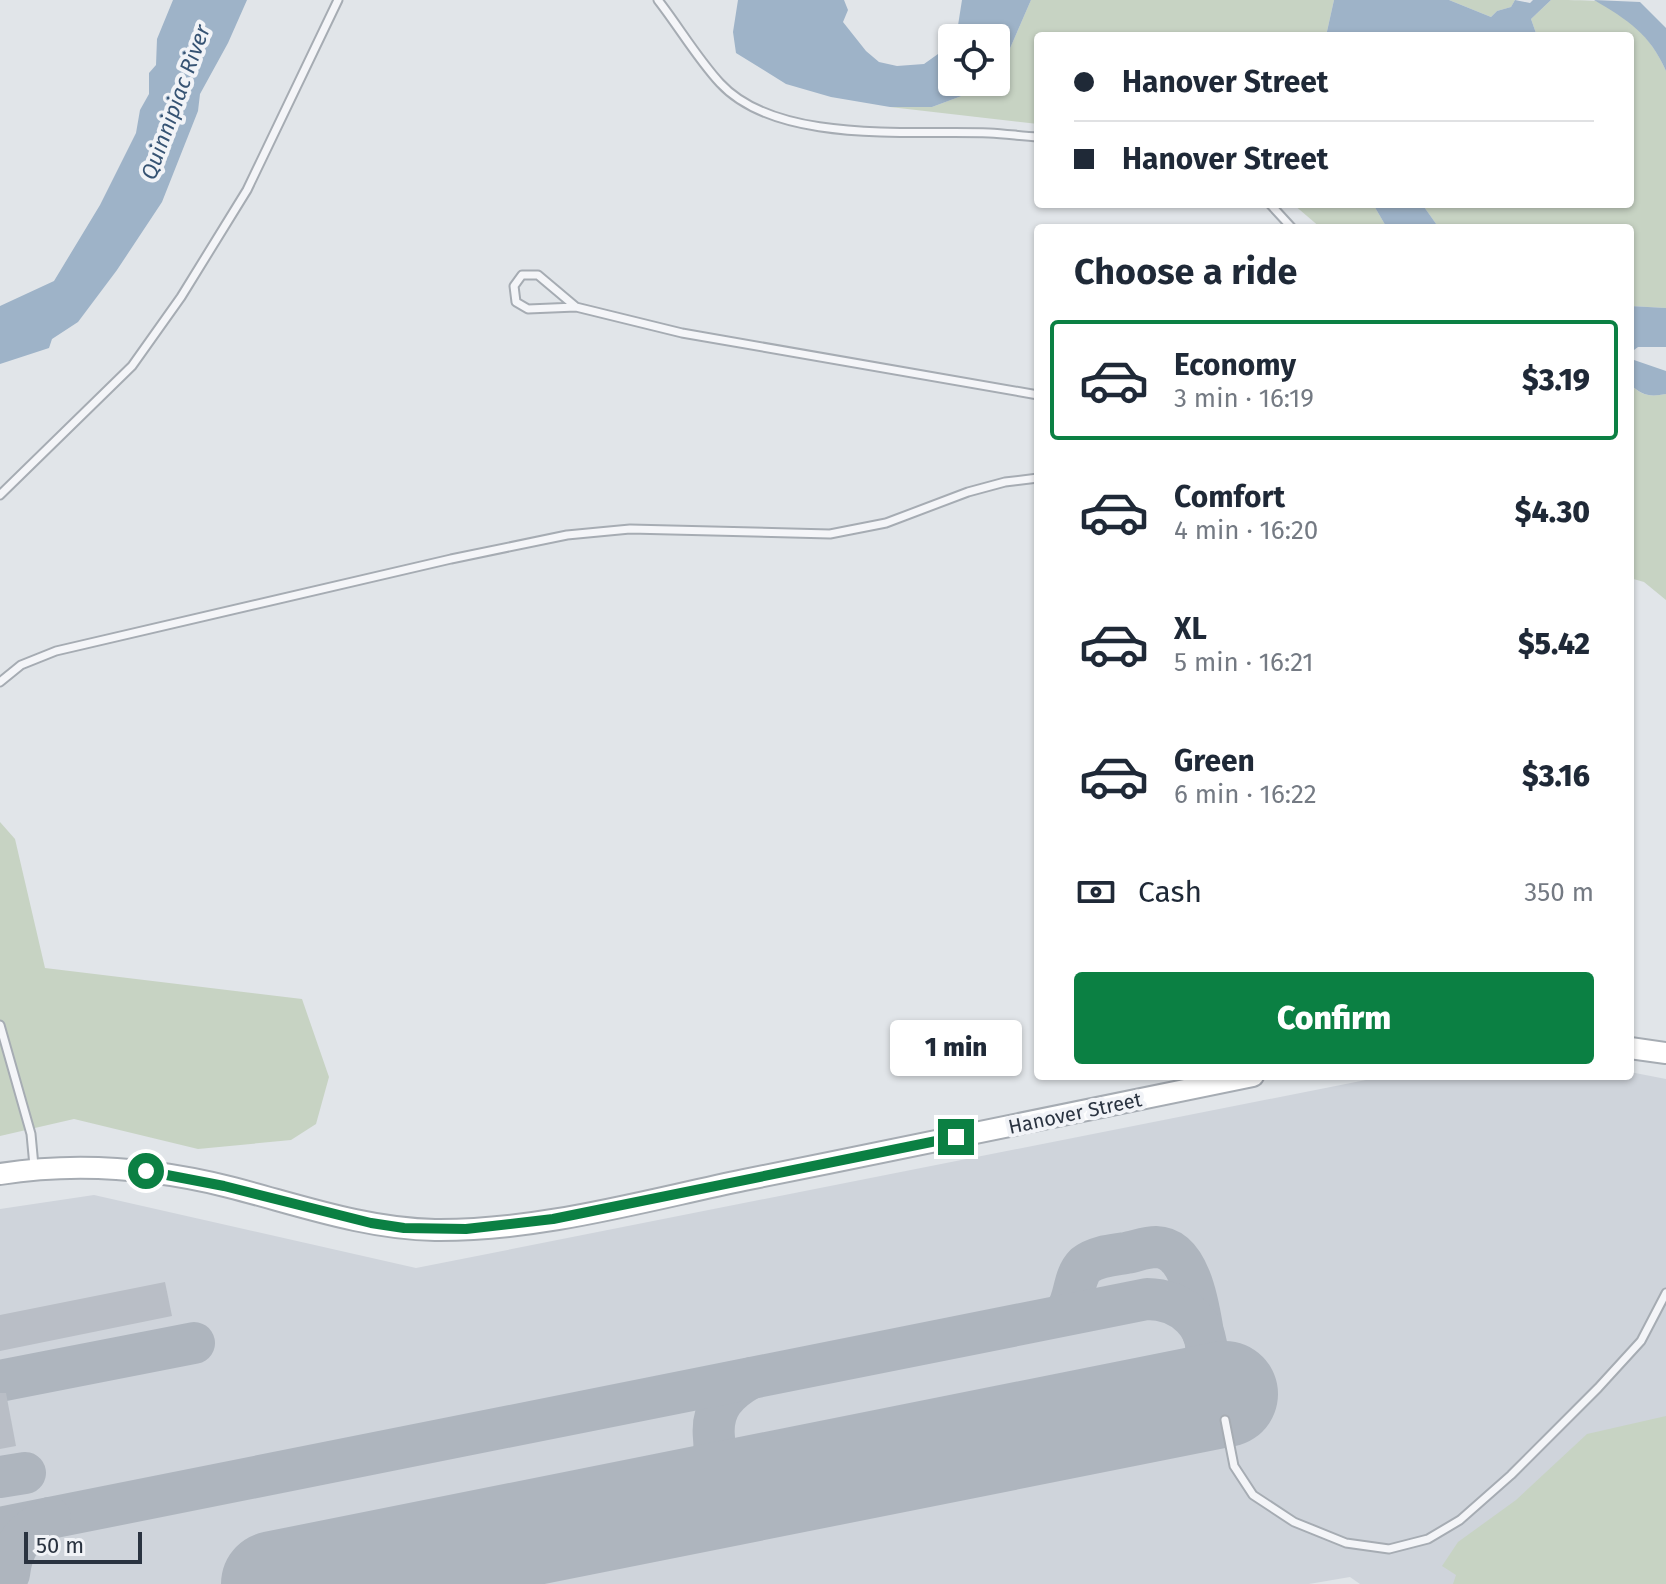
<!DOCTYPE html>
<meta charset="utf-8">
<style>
body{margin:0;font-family:"Fira Sans",sans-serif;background:#f6f6f7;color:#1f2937;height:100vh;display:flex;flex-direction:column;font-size:30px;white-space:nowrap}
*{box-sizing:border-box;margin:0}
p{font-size:26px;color:#747a83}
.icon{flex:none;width:44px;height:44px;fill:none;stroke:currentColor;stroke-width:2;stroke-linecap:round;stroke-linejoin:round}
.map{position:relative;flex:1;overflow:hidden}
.panel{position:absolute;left:1034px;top:224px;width:600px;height:856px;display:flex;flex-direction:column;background:#fff;border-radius:8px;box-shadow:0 2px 6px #0004}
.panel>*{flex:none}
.top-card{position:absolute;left:1034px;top:32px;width:600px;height:176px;border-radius:8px;box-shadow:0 2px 6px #0004;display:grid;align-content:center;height:176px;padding:0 40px;background:#fff}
.tools{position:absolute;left:938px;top:24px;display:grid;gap:16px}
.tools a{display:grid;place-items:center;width:72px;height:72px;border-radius:8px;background:#fff;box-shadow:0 2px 6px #0004;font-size:40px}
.scale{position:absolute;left:24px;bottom:20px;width:118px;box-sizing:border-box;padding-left:8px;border:4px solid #2a3340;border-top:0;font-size:22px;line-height:28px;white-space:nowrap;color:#2a3340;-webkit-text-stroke:6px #f1f3f7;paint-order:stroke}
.end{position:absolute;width:36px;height:36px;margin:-18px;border:10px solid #0b8043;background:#fff;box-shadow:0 0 0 4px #fff}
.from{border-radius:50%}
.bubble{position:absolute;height:56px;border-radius:8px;background:#fff;box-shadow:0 2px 6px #0004;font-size:26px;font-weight:800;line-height:56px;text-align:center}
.top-card b{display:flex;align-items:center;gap:28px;height:76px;font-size:30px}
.top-card b+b{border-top:2px solid #e0e1e3}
.top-card i{width:20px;height:20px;background:#1f2937}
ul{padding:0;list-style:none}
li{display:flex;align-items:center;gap:24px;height:120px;margin:0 16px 12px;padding:0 24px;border:4px solid transparent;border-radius:8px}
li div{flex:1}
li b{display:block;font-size:30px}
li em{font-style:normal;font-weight:800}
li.selected{border-color:#0b8043}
li>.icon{width:72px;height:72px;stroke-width:1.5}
h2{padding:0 40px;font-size:36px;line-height:96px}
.pay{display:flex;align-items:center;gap:20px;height:88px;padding:0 40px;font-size:30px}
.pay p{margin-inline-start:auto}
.cta{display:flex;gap:16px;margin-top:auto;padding:16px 40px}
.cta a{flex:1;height:92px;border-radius:8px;background:#0b8043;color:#fff;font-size:32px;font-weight:800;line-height:92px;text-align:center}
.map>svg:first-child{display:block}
.built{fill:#cfd4db}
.green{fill:#c7d3c3}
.water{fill:#9eb3c8}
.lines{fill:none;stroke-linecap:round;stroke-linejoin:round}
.taxiway{stroke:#aeb5be;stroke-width:42}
.runway{stroke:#aeb5be;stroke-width:106}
.building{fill:#b9bec6}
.lane-casing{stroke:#a6acb3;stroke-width:11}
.secondary-casing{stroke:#a6acb3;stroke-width:24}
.lane{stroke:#f4f5f8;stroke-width:7}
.secondary{stroke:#fff;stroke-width:20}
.route{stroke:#0b8043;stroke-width:10}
.labels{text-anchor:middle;stroke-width:8;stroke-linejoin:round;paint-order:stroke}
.street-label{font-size:20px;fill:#2a3340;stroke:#f1f3f7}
.water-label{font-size:22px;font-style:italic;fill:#365373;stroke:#f1f3f7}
</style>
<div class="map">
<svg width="1666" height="1584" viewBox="0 0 1666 1584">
<rect width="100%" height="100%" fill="#e1e5e9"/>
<polygon class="built" points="1630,1072 1666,1079 1666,1584 1360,1584 1350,1577 1309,1584 0,1584 0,1209 94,1195 416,1268 1386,1076 1630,1076"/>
<g class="green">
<polygon points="1031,0 1334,0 1326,36 1038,36 1038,124 890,107 932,107 983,88 988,82 996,82 996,74 1001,69"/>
<polygon points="1449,0 1515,0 1511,7 1497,11 1491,17"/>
<path d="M1551,0C1564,0 1584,0 1596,1C1628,14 1653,40 1666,71V308L1630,306V228H1439L1422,204H1630V36H1537L1531,19Z"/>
<polygon points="1293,204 1373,204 1387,228 1321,228"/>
<path d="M1630,384C1642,396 1649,397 1666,394V600L1644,582L1630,578Z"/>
<polygon points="0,822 15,839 45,968 302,999 329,1077 316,1124 291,1140 198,1149 74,1119 0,1136"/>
<polygon points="1666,1416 1666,1584 1453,1584 1456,1575 1442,1566 1458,1542 1516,1500 1587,1434"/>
</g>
<g class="water">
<polygon points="173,0 247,0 228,43 200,94 198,111 162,202 117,270 78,322 52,339 49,348 0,364 0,306 54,281 100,205 136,133 140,110 149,94 149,73 156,65 157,39"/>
<polygon points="738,0 844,0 848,10 843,22 866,51 879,62 897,66 924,64 952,44 952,82 988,82 983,88 932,107 890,107 831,97 786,84 736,53 733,32"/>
<polygon points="962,0 1031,0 1001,69 996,74 996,38 956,38"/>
<polygon points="1334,0 1449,0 1491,17 1497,11 1511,7 1515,0 1530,3 1533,0 1551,0 1531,19 1537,36 1510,36 1502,33 1494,36 1452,34 1326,36"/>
<path d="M1594,0L1640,2L1666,28V71C1650,34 1628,20 1594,0Z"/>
<polygon points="1373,204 1422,204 1439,228 1387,228"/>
<polygon points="1630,306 1666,308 1666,347 1638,347 1630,353"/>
<path d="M1630,354L1634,360L1666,371V394C1650,397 1642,396 1630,384Z"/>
</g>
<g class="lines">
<g class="taxiway">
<path d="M1063,1315C1076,1302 1072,1278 1085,1265C1096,1256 1113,1255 1126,1253C1136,1251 1147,1247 1156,1247C1191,1248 1199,1309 1203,1333"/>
<polyline points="0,1381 194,1343"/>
<path d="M715,1445C729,1473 743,1477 772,1485"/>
<polyline points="0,1477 25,1473"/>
<path d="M683,1502C694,1492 706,1483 711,1469C715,1458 715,1449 714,1438C711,1408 726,1392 751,1378"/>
<path d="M0,1528L1147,1299C1181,1299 1214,1325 1205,1363C1202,1377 1191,1390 1184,1402"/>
<path d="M9,1574C12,1546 24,1530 50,1518"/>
</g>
<polyline class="runway" points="274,1584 1225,1394"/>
</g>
<g class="building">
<polygon points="165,1282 172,1316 0,1351 0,1315"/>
<polygon points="0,1393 6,1393 16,1446 0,1449"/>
</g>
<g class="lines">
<g class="lane-casing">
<g id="lane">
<path d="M658,0C679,27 697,58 720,83C777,145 913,130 989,133C1006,134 1022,136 1038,137"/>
<polyline points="1270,204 1292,228"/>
<polyline points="576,307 538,275 522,275 514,286 516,302 528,309 576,307 682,333 1038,395"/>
<polyline points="0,495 132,366 181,297 247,190 338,0"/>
<polyline points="0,682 21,665 56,651 451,559 567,535 630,529 830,534 886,523 968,492 1005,482 1038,478"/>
<polyline points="0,1025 31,1134 34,1166"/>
<polyline points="1225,1420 1234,1466 1253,1495 1294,1522 1346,1543 1389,1549 1428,1539 1460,1520 1511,1475 1598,1388 1641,1341 1666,1293"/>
</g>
</g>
<g class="secondary-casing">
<g id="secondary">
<polyline points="1630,1048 1666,1053"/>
<path d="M0,1174C77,1162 153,1168 229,1187C296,1204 365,1229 435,1230C539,1231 643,1201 744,1180C914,1146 1084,1111 1253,1076"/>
</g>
</g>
<use href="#lane" class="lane"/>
<use href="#secondary" class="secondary"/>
</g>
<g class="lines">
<polyline class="route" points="146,1171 224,1186 371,1223 404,1228 466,1229 553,1219 956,1137"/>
</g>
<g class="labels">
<g class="street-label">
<text transform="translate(1075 1113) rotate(-12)" y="7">Hanover Street</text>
</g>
<g class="water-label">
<text transform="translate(175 102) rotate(-70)" y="8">Quinnipiac River</text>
</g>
</g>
</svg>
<div class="tools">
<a><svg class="icon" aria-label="locate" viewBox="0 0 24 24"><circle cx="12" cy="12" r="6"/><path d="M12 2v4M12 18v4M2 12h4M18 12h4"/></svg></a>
</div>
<div class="scale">50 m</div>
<i class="end from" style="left:146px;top:1171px"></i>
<i class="end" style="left:956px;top:1137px"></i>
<div class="bubble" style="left:890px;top:1020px;width:132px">1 min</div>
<div class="top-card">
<b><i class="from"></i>Hanover Street</b>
<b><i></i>Hanover Street</b>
</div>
<section class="panel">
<h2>Choose a ride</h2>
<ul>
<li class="selected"><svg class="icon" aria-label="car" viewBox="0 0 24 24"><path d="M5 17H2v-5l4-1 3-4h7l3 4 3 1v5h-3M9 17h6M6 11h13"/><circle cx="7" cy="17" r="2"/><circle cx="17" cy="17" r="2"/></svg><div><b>Economy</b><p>3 min · 16:19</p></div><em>$3.19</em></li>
<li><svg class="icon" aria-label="car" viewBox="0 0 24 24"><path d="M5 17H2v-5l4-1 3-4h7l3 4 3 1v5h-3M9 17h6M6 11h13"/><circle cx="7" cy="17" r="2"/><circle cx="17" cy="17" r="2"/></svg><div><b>Comfort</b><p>4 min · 16:20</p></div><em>$4.30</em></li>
<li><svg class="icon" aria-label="car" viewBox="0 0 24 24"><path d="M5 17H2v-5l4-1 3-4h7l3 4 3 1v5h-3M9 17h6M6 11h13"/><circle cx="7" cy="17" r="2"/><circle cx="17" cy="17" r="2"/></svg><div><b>XL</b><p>5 min · 16:21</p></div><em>$5.42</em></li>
<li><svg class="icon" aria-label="car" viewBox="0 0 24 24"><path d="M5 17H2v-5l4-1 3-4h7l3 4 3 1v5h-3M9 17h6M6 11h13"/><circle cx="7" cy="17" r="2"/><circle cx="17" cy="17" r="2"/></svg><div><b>Green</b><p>6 min · 16:22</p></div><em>$3.16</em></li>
</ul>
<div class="pay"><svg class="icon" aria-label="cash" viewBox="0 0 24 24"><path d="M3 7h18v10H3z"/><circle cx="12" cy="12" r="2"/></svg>Cash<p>350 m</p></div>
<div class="cta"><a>Confirm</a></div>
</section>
</div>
